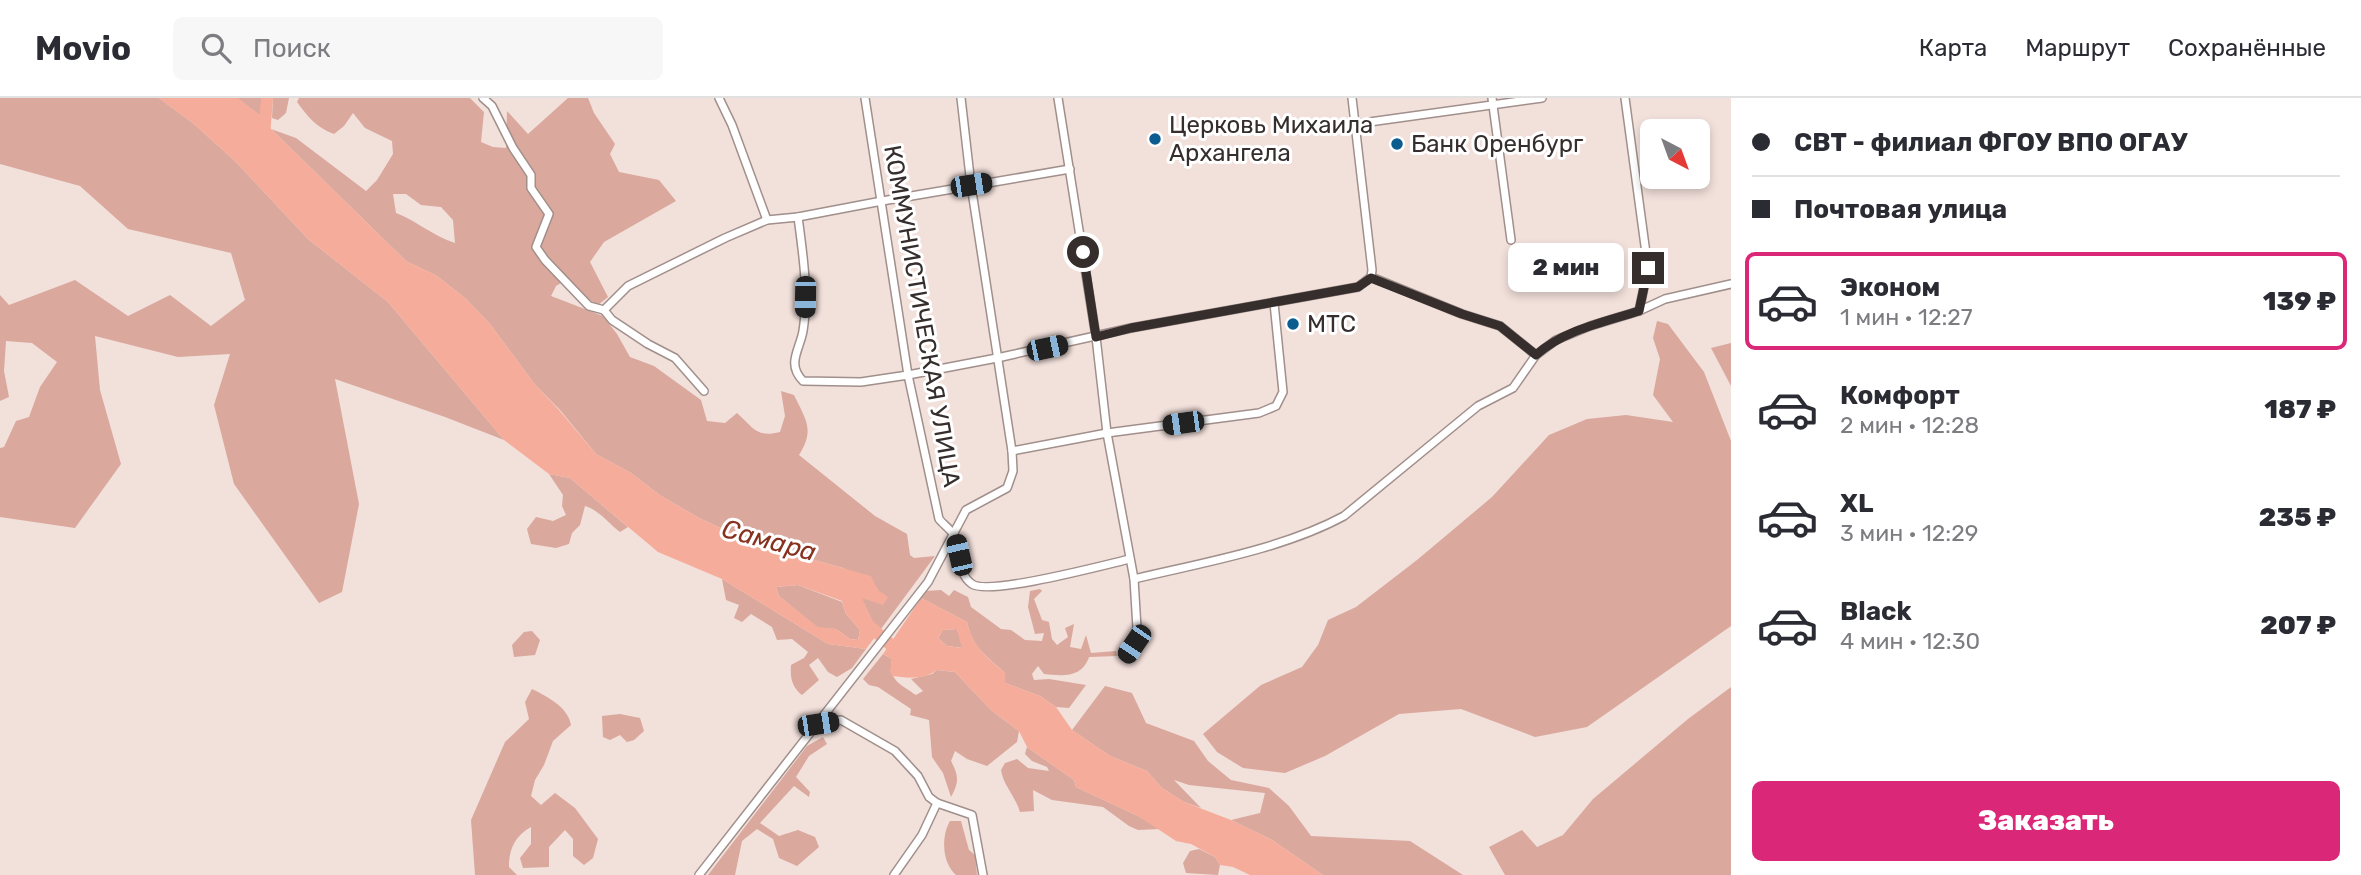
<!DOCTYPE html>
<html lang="ru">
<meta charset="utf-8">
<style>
body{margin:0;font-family:Rubik,sans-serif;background:#f7f7f7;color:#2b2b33;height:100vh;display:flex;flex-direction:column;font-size:26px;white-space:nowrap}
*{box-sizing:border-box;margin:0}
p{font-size:23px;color:#7c7c81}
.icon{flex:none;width:38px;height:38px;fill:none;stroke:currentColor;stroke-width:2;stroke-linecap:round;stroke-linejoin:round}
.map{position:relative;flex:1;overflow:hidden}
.side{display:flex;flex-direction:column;background:#fff;width:630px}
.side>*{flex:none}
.guide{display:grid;align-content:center;height:154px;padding:0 21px;background:#fff}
.needle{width:46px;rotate:139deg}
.buttons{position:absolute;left:1640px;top:21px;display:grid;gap:14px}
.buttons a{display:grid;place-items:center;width:70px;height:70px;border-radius:10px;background:#fff;box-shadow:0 4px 10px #0003;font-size:35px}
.end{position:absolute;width:32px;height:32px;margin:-16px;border:9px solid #352e2d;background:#fff;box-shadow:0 0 0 4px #fff}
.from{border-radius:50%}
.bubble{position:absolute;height:49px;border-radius:10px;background:#fff;box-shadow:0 4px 10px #0003;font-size:23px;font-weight:800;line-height:49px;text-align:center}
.car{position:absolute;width:21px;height:42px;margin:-21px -10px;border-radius:9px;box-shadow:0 0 5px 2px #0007;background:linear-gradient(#222 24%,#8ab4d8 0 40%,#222 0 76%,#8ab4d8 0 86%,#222 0)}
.guide b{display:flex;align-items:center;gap:24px;height:66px;font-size:26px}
.guide b+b{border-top:2px solid #e1e1e2}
.guide i{width:18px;height:18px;background:#2b2b33}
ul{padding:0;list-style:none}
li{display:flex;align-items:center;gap:21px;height:98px;margin:0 14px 10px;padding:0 7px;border:4px solid transparent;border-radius:10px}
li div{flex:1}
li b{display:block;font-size:26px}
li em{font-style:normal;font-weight:800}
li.active{border-color:#db2777}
li>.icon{width:63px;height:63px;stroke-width:1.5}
.cta{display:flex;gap:14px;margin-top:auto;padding:14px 21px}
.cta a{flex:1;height:80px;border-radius:10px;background:#db2777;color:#fff;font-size:28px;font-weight:800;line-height:80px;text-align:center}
header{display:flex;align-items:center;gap:42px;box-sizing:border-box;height:98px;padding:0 35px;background:#fff;border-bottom:2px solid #e1e1e2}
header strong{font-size:33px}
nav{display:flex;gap:38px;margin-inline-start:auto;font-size:24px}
.search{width:490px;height:63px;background:#f7f7f7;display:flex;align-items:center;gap:18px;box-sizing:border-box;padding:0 24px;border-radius:10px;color:#7c7c81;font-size:26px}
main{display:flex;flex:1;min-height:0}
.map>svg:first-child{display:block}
.green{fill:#daa89c;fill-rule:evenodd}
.water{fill:#f6ac9a;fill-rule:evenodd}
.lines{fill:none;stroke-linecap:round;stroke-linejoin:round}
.river{stroke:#f6ac9a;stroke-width:12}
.minor-casing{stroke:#a08f8b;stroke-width:10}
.minor{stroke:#fff;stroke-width:7}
.route{stroke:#352e2d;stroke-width:9}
.poi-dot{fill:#0b5d8f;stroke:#fff;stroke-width:2.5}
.labels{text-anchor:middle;stroke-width:6;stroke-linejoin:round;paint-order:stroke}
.poi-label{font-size:24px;fill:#352e2d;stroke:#fff;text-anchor:start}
.street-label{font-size:24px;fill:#352e2d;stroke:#fff}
.water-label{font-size:26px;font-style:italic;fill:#873220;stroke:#fff}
</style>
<header>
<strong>Movio</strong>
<div class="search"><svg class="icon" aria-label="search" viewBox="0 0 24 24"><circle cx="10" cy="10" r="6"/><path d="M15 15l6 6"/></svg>Поиск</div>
<nav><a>Карта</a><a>Маршрут</a><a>Сохранённые</a></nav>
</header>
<main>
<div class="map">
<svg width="1731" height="777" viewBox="0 0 1731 777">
<rect width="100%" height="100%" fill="#f2e0db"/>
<g class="green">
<polygon points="0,0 159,0 194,26 236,64 308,141 388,204 504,342 445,319 335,281 359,406 342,494 319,505 234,386 214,307 230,256 178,259 95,238 100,292 121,366 75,430 0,419 0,350 4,349 16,323 29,319 40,289 57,264 32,245 6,243 4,273 9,299 0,303 0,197 9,207 75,182 128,218 170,197 211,228 245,202 231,155 128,131 80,88 0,66"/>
<polygon points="238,0 262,0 261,18 239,2"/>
<polygon points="273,0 289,0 286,15 278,22 272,20"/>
<path d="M299,0H470L484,14L481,44L493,49L506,50L507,13L528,36L568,0H588L594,15L615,46L610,56L619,74L659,82L676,103L604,144L590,164L608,199L598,207L561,185L556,188L551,198L603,218L617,236L630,259L654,268L701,302L707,323L725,325L737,315C754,330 756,340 780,334L785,318L781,293L794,297C806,322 815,332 799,357L875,418L907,436L910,457L914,460L935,458L878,535L861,499L878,492L873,484L843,470L754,445L701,421L661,398L631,375L596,356L560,312L536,288L490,226L466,201L437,178L406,163L271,31L296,40L366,93L377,82L393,56L392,43L365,30L353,15L344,28L334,36C317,30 308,19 297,4ZM393,96H406L421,107L441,109L453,122L455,145C433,138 417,123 396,115Z"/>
<polygon points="1657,223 1668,226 1704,274 1731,343 1731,528 1587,629 1535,639 1461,611 1399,616 1325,658 1285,675 1243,670 1217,654 1203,636 1261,587 1302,569 1318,547 1328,522 1356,509 1417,462 1492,399 1549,337 1587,321 1626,317 1673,324 1653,297 1660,261 1653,240"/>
<polygon points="1731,245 1731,288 1711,250"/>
<path d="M549,376L570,380L628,429L620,434C608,425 599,412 585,408L580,427L572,435L569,446L556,450L531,446L527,431L536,419L553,423L566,417L562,408L563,397Z"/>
<path d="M722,481L828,546L866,551L852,570L837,579L828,574L818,560L809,567L819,582L802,597C792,589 790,580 791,567L804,560L808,554L792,541L777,542L772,529L751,516L742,524L734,520L739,507L726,502Z"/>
<polygon points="798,487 842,504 846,516 860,532 858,542 850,541 836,531 818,530 779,498 776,489"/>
<path d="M1040,491L1042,493L1034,501L1042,522L1049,524L1052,541L1057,547L1068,539L1065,530L1074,526L1070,549L1081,551L1086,537L1091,555L1116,553L1117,558L1089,559C1082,580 1063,578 1044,576L1038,568L1032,576L1034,582L1049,581L1086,587L1069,610L1056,609L1040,598L1005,585V575C986,557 973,551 967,524L921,500L925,493L941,492L949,498L954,492L968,499L971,509L1001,531L1011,532L1025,542L1042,543L1044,535L1035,536L1028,509L1030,493Z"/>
<polygon points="957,531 963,550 947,548 938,540 943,532"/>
<polygon points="532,533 540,542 535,557 514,559 512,547 524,534"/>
<path d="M883,556L892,561C888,583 901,586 916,597L923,593L911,581L932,576L937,572L955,574L991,612L1019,633L1017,644L987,668L967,661L955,653L951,663C959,678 959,684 951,699L943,675L932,659L929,622L910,617L911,611L878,589L869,587L863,581Z"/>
<polygon points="1105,588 1132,595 1146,625 1194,643 1208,663 1231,682 1269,690 1289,708 1311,738 1410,743 1463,777 1323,777 1272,742 1231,722 1260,715 1265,695 1189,687 1174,682 1201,710 1184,704 1162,690 1147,673 1110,658 1072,632"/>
<polygon points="1731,589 1731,777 1505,777 1489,749 1522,732 1537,749 1563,737 1593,701 1688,621"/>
<path d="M532,591C548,599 568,609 571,627L553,643L544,667L535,682L531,698L541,707L555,695L575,710L598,741L593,760L584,767L573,758V741L565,732L549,749V769L523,770L520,760L531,746V729C515,738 509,751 509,769L517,777H475L471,722L505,644L529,621L525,604Z"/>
<polygon points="620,616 640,620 644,633 634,642 627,644 620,637 610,642 603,639 602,618"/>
<polygon points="823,639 827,646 809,658 796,679 810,694 809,699 794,688 760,725 779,738 798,732 815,739 819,749 797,768 779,760 773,741 757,731 742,743 735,777 708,777 807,648"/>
<path d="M1027,649L1074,682L1076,689L1138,718L1160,731L1138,732L1129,728L1103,709L1052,702L1033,692L1034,713L1020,714C1016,699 1003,687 1001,672L1005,665L1017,661L1028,670L1049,673L1047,669L1032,663L1025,656Z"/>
<path d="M950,723H961L969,752L975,757L977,777H956C942,765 941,738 950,723Z"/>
<polygon points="1199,751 1215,759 1220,767 1218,777 1186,775 1183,765 1190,753"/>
</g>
<g class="water">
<path d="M159,0H238L261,18L271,31L406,163L437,178L466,201L490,226L536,288L559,312L596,356L631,375L661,398L701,421L754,445L871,478L878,492L888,499L883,507L862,500L878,535L866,551L828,546L722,481L658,454L570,380L549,376L504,342L388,204L308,141L236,64L194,26ZM798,487L842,503L846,516L860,532L858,542L850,541L836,531L818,529L779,498L776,489Z"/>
<path d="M921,500L967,524C973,550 986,558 1005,575V585L1040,598L1056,609L1072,632L1110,658L1147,673L1162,690L1184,704L1231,722L1272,742L1323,777H1250L1233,769L1220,767L1215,759L1191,746L1176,743L1138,718L1076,689L1074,682L1027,649L1019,633L991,612L955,574L937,572C923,582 908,580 892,578L890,572L892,561L883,556ZM957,531L962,550L947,548L938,540L943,532Z"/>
</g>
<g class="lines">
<g class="river">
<polyline points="264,38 267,0"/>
<polyline points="865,524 901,556"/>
</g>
<g class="minor-casing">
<g id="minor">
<polyline points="483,0 492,8 513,50 531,77 531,90 549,116 536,149 545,162 589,208 604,212"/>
<polyline points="719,0 732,27 767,122"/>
<path d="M865,0L908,277L939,421C943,426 950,431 954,437C962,452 956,475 972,486C989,498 1104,467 1130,461"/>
<polyline points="1058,0 1096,239 1107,335 1134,481 1137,530 1134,546 1126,558"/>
<polyline points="1352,0 1372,172 1371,179"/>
<polyline points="1492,0 1511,142"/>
<polyline points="1625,0 1648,170 1639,213"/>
<polyline points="1355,26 1542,0"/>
<path d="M798,119C803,157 809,195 803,233C800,251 786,266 803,283L861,284L908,277L997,260L1131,230L1358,189L1371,179"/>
<polyline points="1371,179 1462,216 1500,228 1536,257"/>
<polyline points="604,212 628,188 725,140 767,122 798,119 882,103 1070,71"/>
<polyline points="604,212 612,222 648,246 675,260 704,293"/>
<polyline points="1012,353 1107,335 1259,315 1276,308 1283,294 1274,205"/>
<path d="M1134,481C1201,465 1283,451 1344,418L1478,308L1513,290L1536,257L1556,242L1590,228L1639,213L1665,201L1731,186"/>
<polyline points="818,625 841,622 895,653 918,678 929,699 937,705 972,717 983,777"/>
<polyline points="699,777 928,484 966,412 1007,390 1013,373 1012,353 971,87 961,0"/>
<polyline points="894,777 922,737 937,705"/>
</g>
</g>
<use href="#minor" class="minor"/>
</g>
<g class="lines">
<path class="route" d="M1083,154L1096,239L1131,230L1358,189L1371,180L1462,216L1500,228L1536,257C1564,232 1604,224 1639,213L1648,170"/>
</g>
<g class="poi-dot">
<circle cx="1155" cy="41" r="7"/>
<circle cx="1397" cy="46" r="7"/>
<circle cx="1293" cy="226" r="7"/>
</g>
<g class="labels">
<g class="poi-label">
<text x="1169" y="35">Церковь Михаила<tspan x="1169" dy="28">Архангела</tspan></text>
<text x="1411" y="54">Банк Оренбург</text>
<text x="1307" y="234">МТС</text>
</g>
<g class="street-label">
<text transform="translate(922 218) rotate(80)" y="8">КОММУНИСТИЧЕСКАЯ УЛИЦА</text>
</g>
<g class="water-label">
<text transform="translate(769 442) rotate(15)" y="9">Самара</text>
</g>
</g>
</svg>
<div class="buttons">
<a><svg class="needle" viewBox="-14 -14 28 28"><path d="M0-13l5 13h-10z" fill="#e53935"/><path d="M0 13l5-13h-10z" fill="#7c7c81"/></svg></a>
</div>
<i class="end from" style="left:1083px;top:154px"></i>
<i class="end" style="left:1648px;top:170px"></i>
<div class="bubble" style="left:1508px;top:145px;width:116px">2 мин</div>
<i class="car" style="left:971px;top:87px;rotate:81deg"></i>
<i class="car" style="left:805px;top:199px;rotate:181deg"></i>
<i class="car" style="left:1047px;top:250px;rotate:78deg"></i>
<i class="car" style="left:1183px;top:325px;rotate:262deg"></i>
<i class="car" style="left:959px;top:457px;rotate:347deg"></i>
<i class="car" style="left:1134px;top:546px;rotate:214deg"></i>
<i class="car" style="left:818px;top:626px;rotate:81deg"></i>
</div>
<section class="side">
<div class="guide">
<b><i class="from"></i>СВТ - филиал ФГОУ ВПО ОГАУ</b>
<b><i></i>Почтовая улица</b>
</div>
<ul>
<li class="active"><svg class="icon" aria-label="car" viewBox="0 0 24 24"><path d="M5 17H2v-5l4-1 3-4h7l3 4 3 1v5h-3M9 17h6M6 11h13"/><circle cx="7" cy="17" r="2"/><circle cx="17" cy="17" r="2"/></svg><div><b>Эконом</b><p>1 мин · 12:27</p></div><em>139 ₽</em></li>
<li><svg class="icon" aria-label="car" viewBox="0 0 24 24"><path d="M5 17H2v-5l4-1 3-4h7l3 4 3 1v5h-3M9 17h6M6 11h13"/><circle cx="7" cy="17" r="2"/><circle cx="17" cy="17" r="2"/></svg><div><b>Комфорт</b><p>2 мин · 12:28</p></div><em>187 ₽</em></li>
<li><svg class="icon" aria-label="car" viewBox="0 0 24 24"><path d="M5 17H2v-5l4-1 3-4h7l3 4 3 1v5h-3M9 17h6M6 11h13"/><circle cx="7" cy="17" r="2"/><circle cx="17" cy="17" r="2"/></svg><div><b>XL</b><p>3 мин · 12:29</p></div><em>235 ₽</em></li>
<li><svg class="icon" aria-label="car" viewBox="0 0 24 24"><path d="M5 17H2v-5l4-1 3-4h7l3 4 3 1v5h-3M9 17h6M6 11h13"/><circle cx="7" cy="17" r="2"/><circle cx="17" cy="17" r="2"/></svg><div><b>Black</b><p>4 мин · 12:30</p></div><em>207 ₽</em></li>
</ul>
<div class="cta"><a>Заказать</a></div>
</section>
</main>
